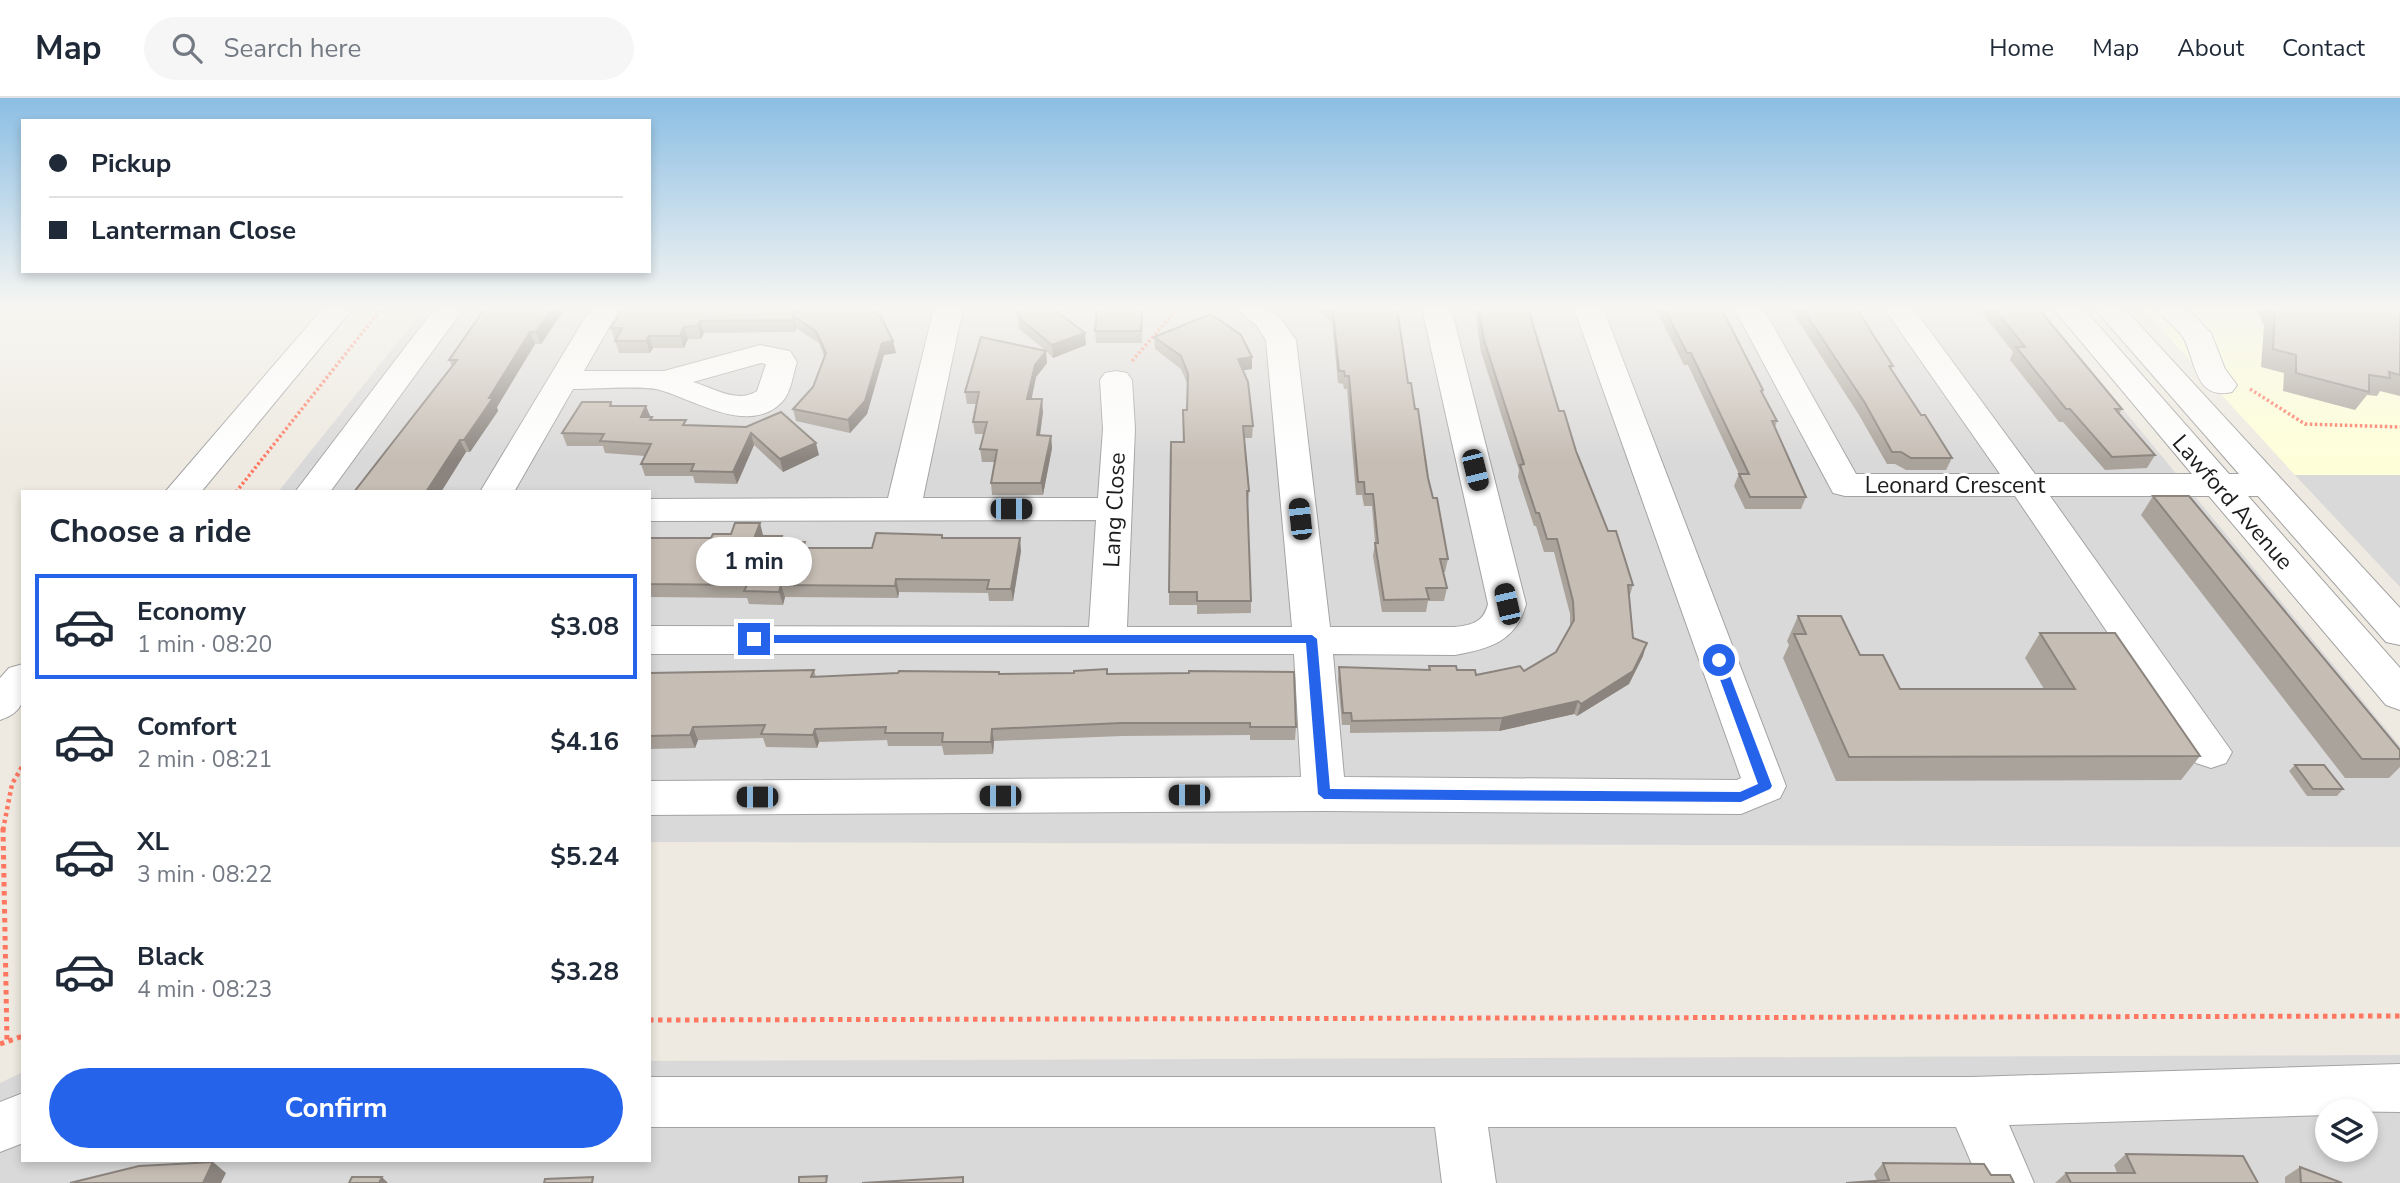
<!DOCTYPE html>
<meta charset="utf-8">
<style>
body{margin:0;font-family:"Nunito Sans",sans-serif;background:#f6f6f7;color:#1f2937;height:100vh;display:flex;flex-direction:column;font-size:26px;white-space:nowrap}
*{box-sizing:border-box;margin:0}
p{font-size:23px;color:#747a83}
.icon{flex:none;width:38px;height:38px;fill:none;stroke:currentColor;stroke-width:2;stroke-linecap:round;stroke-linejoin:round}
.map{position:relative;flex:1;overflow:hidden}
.panel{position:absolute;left:21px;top:392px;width:630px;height:672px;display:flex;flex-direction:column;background:#fff;border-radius:0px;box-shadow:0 4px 10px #0003}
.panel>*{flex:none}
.hud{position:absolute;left:21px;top:21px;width:630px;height:154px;border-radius:0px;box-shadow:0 4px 10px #0003;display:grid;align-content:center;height:154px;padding:0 28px;background:#fff}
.controls{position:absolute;left:2315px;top:1001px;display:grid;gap:14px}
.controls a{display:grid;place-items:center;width:63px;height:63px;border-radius:50%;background:#fff;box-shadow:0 4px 10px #0003;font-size:35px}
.end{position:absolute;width:32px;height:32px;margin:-16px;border:9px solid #2563eb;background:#fff;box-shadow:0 0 0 4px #fff}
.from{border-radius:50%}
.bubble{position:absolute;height:49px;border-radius:24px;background:#fff;box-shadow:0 4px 10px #0003;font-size:23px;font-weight:700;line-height:49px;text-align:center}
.car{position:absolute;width:21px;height:42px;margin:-21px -10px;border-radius:9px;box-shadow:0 0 5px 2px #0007;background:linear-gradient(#222 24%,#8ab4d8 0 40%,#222 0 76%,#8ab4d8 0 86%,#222 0)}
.hud b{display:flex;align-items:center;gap:24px;height:66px;font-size:26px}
.hud b+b{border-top:2px solid #e0e1e3}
.hud i{width:18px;height:18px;background:#1f2937}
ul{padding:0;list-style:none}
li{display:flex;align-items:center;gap:21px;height:105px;margin:0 14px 10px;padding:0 14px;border:4px solid transparent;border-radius:0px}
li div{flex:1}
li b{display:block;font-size:26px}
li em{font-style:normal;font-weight:700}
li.active{border-color:#2563eb}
li>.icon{width:63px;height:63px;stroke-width:1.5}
h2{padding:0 28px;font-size:32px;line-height:84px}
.primary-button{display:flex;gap:14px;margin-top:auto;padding:14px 28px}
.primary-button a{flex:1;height:80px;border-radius:42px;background:#2563eb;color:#fff;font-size:28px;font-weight:700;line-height:80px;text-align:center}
header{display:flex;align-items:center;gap:42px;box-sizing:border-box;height:98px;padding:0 35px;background:#fff;border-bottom:2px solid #e0e1e3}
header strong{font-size:33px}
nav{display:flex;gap:38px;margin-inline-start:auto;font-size:24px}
.search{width:490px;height:63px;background:#f6f6f7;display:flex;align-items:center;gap:18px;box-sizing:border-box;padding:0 24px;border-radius:38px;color:#747a83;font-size:26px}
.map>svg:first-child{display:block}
.residential{fill:#dad9d9;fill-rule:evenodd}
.education{fill:#feffd9}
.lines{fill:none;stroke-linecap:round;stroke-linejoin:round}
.minor-casing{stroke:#a3a3a3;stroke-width:2}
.path-far2{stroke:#ff7761;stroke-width:3.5;stroke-dasharray:2.5 2.5;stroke-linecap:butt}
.path-far1{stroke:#ff7761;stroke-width:4.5;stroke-dasharray:3.5 3.5;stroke-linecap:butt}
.path{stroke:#ff7761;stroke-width:5;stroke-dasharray:4.5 4.5;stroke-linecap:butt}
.minor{fill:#fff;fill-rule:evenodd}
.wall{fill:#aaa39b}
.shaded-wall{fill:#8b847e}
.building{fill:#c6bdb4;stroke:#8b847e;stroke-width:2}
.route{fill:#2563eb}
.labels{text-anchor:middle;stroke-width:6;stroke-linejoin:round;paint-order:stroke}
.street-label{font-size:23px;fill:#1c1c1c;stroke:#fff}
</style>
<header>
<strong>Map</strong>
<div class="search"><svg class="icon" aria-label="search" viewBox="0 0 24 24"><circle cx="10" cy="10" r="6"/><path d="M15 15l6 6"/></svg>Search here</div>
<nav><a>Home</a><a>Map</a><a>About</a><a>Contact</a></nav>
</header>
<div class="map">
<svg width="2400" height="1085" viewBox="0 0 2400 1085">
<rect width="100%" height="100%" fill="#eeeae1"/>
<g class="residential">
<polygon points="425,210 2040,210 2400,648 2400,749 649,744 649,394 278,394"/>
<polygon points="2295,377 2400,377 2400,489"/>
<path d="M2400,957V1085H0V985L23,974V1062H649V963ZM2328,1013H2366V1052H2328Z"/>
</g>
<polygon class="education" points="2142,210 2400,210 2400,377 2295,377"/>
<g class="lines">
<g class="minor-casing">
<g id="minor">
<polygon points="323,210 353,210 201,394 165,394"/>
<polygon points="435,210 464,210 330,394 295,394"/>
<path d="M591,210H620L584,273H664L760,247L790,253L797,264C793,276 791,295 782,304C749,338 695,302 660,292C644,287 593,291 573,291L514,394H480ZM761,265L766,266L757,293C738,306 713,290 693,284Z"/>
<path d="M934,210H963L923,400H1098L1103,331L1100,282L1105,275L1116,273L1127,275L1132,282L1135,331L1127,529H1292L1266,242L1256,227L1235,210C1275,210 1273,209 1296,242L1330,529H1455C1472,527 1484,524 1488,506L1422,210H1451L1526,506C1517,543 1489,551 1455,557L1333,556L1344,679L1737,682L1741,680L1574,210H1603L1786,688L1780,700L1741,716L1324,713L649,717V683L1301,679L1294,556H649V528L1089,529L1096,422L649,423V401L888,400Z"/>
<polygon points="1734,210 1763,210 1856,376 2000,376 1884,210 1913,210 2035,376 2192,376 2053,210 2083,210 2229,376 2239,376 2094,210 2124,210 2400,510 2400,547 2386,544 2258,398 2248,398 2400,570 2400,612 2386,607 2209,398 2050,398 2232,654 2226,665 2211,670 2196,665 2015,398 1845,398 1833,395"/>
<path d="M2156,210H2187L2211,235L2225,271L2237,287L2232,294C2194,303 2196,262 2183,239C2176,228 2163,221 2156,210Z"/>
<path d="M23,566C23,593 31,612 0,622V580L9,570Z"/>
<polygon points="2400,966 2400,1014 2328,1013 2328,1017 2009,1027 2034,1085 1980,1085 1956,1029 1488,1029 1496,1085 1442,1085 1435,1029 649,1029 649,979 1972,979"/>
<polygon points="23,995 23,1045 0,1054 0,1004"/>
</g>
</g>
<g class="path-far2">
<polyline points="1132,263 1178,210"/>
<polyline points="2250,291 2305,326 2400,329"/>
<polyline points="236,394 382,210"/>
</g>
<polyline class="path-far1" points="3,732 12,686 23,667"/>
<g class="path">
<polyline points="3,730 7,943"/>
<polyline points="649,922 2400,918"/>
<polyline points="0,946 23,938"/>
</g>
<use href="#minor" class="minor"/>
</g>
<g class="wall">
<polygon points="805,210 893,243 896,255 884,257 867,316 850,335 796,323 793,311 813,289 824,258 819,245 796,230 795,234 704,235 701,241 688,241 684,250 653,250 650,255 619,255 611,230"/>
<polygon points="1097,210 1143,210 1142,245 1096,245 1095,233"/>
<polygon points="1314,210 1397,210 1408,285 1415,311 1428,380 1448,461 1445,474 1443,474 1447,490 1444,503 1428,503 1426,514 1382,514 1373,458 1375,445 1372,408 1364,408 1362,397 1356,397 1347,291 1344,291 1343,286 1338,285 1332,225"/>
<polygon points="1477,210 1559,313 1608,433 1633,487 1629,500 1633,540 1643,558 1629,586 1577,618 1574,616 1499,633 1350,635 1350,627 1342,627 1338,582 1339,569 1428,572 1429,568 1457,572 1476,577 1524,573 1556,554 1570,529 1570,516 1554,454 1544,454 1536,428 1534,428 1518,379 1519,372 1481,254 1476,221"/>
<polygon points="1655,210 1721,210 1763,292 1762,295 1777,323 1775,329 1806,399 1801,411 1745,411 1734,388 1739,376 1688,267 1684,267"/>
<polygon points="1790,210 1856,210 1893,268 1891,271 1921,317 1952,360 1946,372 1906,372 1895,366 1887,366 1859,317"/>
<polygon points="1978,210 2038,210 2122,311 2119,316 2155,357 2147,370 2105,372 2063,324 2059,324 2010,262 2013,254"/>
<polygon points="2255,210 2400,210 2400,298 2380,293 2377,298 2367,297 2355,312 2283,293 2284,275 2261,269 2264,227"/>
<polygon points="562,215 541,246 535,246 497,309 498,313 470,354 466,354 441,394 354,394 452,268 449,262"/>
<polygon points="1017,215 1086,247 1053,260 1046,253 1047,265 1036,279 1031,301 1043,314 1040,337 1051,338 1052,350 1043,397 992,397 991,385 995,364 982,364 980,351 984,336 975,336 973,324 977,306 967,306 965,294 1045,252 1019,231"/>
<polygon points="1154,239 1252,259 1252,271 1243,272 1253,328 1252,340 1244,340 1249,393 1248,406 1247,406 1251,503 1251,515 1197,516 1197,507 1169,507 1169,494 1187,312 1188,287 1181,271 1155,251"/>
<polygon points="611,304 613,308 652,319 653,322 687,327 746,329 819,357 783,374 754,347 737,386 695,385 693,378 645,378 641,366 645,358 605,355 603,348 567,348 562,335"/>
<polygon points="2153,398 2400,652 2400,669 2389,680 2345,680 2141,417"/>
<polygon points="763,438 782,438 784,444 805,444 806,450 872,450 943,440 1021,453 1013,503 989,503 988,495 899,494 898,500 785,499 783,507 749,506 747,500 649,499 649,440 711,440"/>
<polygon points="1798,518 1860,557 1900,591 2044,591 2025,560 2040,535 2200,658 2181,682 1836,683 1783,560 1789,547 1787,543"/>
<polygon points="814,572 816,579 1000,576 1108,576 1296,629 1295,642 1250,642 1250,637 1122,638 994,643 993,656 944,657 942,648 888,648 887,642 819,644 817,650 766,649 763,640 698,642 695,650 649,651 649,575"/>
<polygon points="2295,667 2343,691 2337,698 2307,698 2289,673"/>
<polygon points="2126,1056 2257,1085 2055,1085 2066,1075 2117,1075 2114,1067"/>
<polygon points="1883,1065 1991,1077 1877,1083 1874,1076"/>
<polygon points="2300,1069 2342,1085 2285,1085 2285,1079"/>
</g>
<g class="shaded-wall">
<polygon points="552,210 561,210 562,215 541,246 536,234"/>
<polygon points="793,218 796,230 795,234 792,222"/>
<polygon points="700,223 704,235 701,241 698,228"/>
<polygon points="684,229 688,241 684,250 680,238"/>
<polygon points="530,234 535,246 497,309 498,313 470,354 464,342"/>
<polygon points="1085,235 1086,247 1053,260 1052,247"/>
<polygon points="649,238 653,250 650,255 646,243"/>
<polygon points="893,243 896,255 884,257 867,316 850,335 848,322 882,245"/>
<polygon points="1046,253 1047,265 1036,279 1029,314 1027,301 1035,267"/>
<polygon points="1252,259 1252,271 1237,273 1238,261"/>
<polygon points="1042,301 1043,314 1038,350 1037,337"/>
<polygon points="646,308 651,320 641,319"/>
<polygon points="751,335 754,347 737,386 733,374"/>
<polygon points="1051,338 1052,350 1043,397 1041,385"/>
<polygon points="460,342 466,354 441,394 426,394"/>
<polygon points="816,345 819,357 783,374 780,361"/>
<polygon points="760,425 763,437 755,438"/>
<polygon points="1020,440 1021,453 1013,503 1011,491"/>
<polygon points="896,481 899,494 898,500 895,488"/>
<polygon points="781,487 785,499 783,507 779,494"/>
<polygon points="1647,545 1643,558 1629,586 1577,618 1581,606"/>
<polygon points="1578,603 1574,616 1499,633 1502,620"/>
<polygon points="693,629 698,642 695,650 690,637"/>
<polygon points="815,631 819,644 817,650 813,637"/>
<polygon points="992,631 994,643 993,656 991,644"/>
<polygon points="213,1064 226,1075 221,1085 203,1085"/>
<polygon points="382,1079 388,1085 379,1085"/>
</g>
<g class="building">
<polygon points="485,210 552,210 536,234 530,234 489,300 493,300 464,342 460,342 426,394 354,394 457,262 449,262"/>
<polygon points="624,210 797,210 794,216 806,210 868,210 881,219 893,243 882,245 865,303 848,322 793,311 813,289 826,255 816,233 793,218 792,222 700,223 698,228 684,229 680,238 649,238 646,243 615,243 622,230 611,230"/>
<polygon points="1029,210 1052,210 1085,235 1052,247 1018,219 1021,218 1017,215"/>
<polygon points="1097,210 1142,210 1141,233 1095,233"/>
<polygon points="1330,210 1397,210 1408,285 1411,285 1415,311 1418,311 1428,380 1433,400 1437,400 1448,461 1440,461 1447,490 1426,490 1429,501 1384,502 1375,445 1378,445 1373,396 1365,396 1364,384 1358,384 1349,278 1345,278 1344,273 1339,273 1333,213"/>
<polygon points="1478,210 1528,210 1559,313 1564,313 1576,353 1608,433 1616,433 1633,487 1628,487 1633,540 1647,545 1633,573 1581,606 1578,603 1502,620 1352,623 1351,615 1343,615 1339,569 1430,572 1429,568 1456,568 1457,572 1475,572 1476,577 1520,568 1524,573 1556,554 1574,522 1573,503 1557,441 1547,441 1539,415 1536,415 1520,367 1524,366 1484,242"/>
<polygon points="1664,210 1721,210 1763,292 1761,293 1777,323 1772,323 1806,399 1750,399 1739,376 1749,376 1691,255 1687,255"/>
<polygon points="1802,210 1856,210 1893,268 1889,268 1921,317 1925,317 1952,360 1911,360 1901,354 1892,354 1865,305"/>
<polygon points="1994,210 2038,210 2122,311 2115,311 2155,357 2112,359 2070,311 2066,311 2016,249 2025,249"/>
<polygon points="2275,210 2400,210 2400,277 2389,274 2390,280 2369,277 2369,294 2296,275 2296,257 2273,251"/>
<polygon points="1211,216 1241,237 1252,259 1238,261 1248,284 1253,328 1243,328 1249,393 1247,393 1251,503 1197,503 1197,494 1169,494 1171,344 1184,344 1183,312 1187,312 1188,276 1181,258 1154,239"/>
<polygon points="981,239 1046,253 1035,267 1027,301 1042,301 1037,337 1051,338 1041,385 991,385 997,352 980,351 987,324 973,324 979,294 965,294"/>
<polygon points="582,304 611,304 610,308 646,308 641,319 652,319 650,322 686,322 683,327 746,329 781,314 816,345 780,361 751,335 733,374 691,373 694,366 641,366 651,346 600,343 604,336 562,335"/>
<polygon points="2153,398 2189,398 2400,652 2400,661 2362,661"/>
<polygon points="735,425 760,425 755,438 782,438 780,444 805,444 803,450 872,450 876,435 942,437 942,440 1020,440 1011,491 987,491 989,482 896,481 895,488 781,487 779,494 744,493 747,487 649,486 649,440 711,440 713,436 731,436"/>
<polygon points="1798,518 1841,518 1860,557 1883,557 1900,591 2075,591 2040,535 2115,535 2200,658 1849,659 1794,536 1806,536"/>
<polygon points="1107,571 1107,576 1189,575 1189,573 1294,574 1296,629 1250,629 1250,625 1121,625 992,631 991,644 942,644 943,635 885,635 886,629 815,631 813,637 761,636 765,627 693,629 690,637 649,638 649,575 814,572 811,579 898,575 899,573 999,574 999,576 1074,575 1074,573"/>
<polygon points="2295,667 2324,667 2343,691 2313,691"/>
<polygon points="2126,1056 2243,1058 2258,1085 2071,1085 2066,1075 2135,1075"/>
<polygon points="213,1064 203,1085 70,1085 139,1068"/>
<polygon points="1883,1065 1984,1066 1991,1077 2010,1077 2014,1085 1846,1085 1889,1082"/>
<polygon points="2300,1069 2342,1085 2301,1085"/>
<polygon points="827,1078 826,1085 799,1085 799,1079"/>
<polygon points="352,1079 382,1079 379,1085 349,1085"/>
<polygon points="593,1079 592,1085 544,1085 545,1081"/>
<polygon points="963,1079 963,1085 862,1085"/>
</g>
<linearGradient id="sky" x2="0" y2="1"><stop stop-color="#8bbee4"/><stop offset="0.58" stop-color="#f7f6f2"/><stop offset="1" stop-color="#f7f6f2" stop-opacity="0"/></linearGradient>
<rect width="2400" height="362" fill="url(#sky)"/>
<polygon class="route" points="754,537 1312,537 1317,541 1330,691 1740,694 1758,686 1713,562 1719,558 1724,562 1772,688 1770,691 1741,704 1324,701 1318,696 1306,545 754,545 748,541"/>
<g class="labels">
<g class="street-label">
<text x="1955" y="395">Leonard Crescent</text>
<text transform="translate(2233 404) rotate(49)" y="8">Lawford Avenue</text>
<text transform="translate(1114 412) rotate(-87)" y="8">Lang Close</text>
</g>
</g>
</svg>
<div class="controls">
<a><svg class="icon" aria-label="layers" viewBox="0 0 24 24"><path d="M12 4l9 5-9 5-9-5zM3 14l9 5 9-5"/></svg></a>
</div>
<i class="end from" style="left:1719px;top:562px"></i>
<i class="end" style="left:754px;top:541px"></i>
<div class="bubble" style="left:696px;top:439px;width:116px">1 min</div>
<i class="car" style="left:1475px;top:372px;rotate:166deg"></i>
<i class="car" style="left:1011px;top:411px;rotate:90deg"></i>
<i class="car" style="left:1300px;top:421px;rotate:354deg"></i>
<i class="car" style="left:1507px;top:506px;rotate:347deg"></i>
<i class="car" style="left:1189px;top:697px;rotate:270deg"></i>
<i class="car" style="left:1000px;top:698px;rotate:270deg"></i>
<i class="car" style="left:757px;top:699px;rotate:270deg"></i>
<div class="hud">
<b><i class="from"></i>Pickup</b>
<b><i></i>Lanterman Close</b>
</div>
<section class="panel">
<h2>Choose a ride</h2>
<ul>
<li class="active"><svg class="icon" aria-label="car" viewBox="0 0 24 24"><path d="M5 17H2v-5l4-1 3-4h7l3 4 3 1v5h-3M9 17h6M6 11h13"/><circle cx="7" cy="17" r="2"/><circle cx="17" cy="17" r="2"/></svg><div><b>Economy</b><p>1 min · 08:20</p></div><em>$3.08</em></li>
<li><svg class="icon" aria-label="car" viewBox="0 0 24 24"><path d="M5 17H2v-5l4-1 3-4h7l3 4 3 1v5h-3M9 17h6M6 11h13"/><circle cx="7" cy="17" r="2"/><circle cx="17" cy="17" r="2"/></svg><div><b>Comfort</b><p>2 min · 08:21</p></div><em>$4.16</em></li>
<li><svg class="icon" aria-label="car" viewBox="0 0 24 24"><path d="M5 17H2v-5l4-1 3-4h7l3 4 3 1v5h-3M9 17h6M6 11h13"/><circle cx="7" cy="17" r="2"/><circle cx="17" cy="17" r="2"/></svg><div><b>XL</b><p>3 min · 08:22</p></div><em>$5.24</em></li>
<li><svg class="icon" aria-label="car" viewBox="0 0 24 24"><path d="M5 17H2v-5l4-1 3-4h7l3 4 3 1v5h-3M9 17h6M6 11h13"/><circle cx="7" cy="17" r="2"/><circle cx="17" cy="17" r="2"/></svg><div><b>Black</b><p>4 min · 08:23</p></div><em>$3.28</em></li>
</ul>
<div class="primary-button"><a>Confirm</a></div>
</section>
</div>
